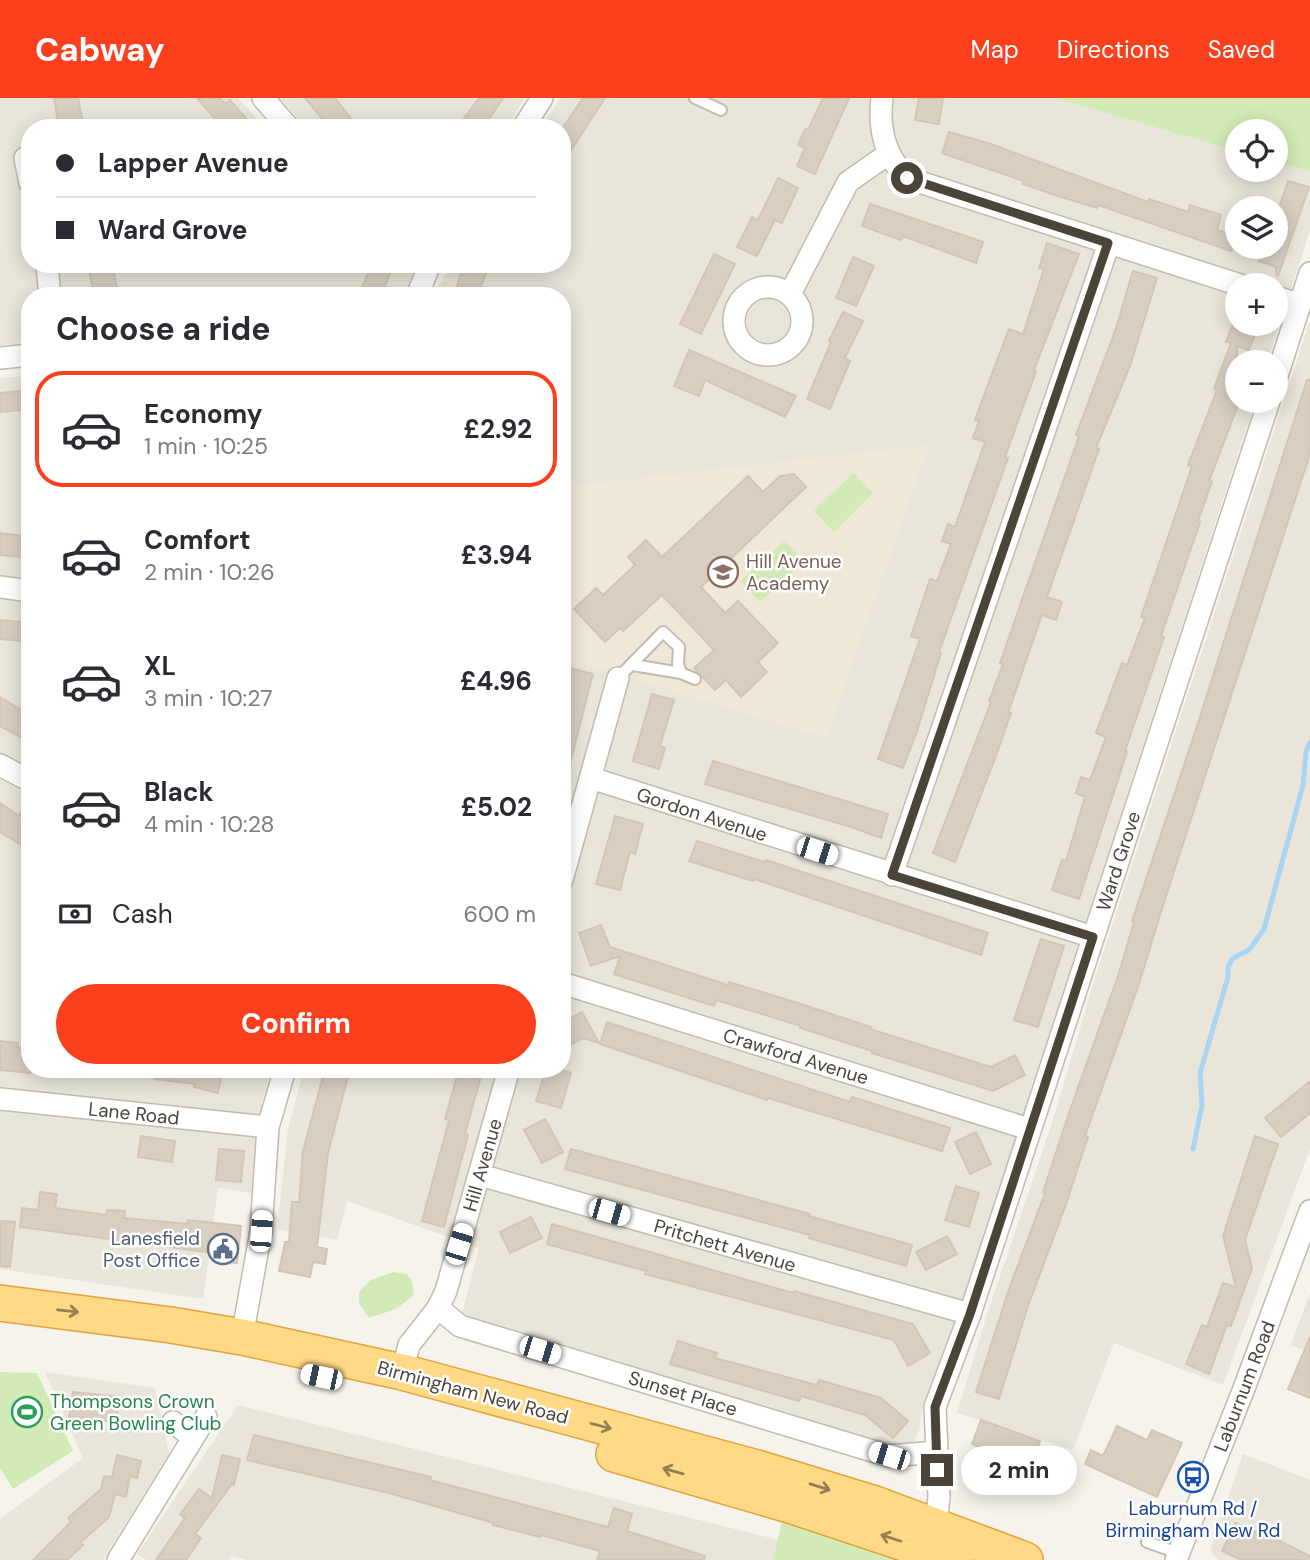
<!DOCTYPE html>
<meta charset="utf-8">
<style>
body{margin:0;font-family:"DM Sans",sans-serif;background:#f2f2f3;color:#2b2b33;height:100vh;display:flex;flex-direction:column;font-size:26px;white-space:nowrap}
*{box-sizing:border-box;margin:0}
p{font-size:23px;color:#7c7c81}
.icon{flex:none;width:38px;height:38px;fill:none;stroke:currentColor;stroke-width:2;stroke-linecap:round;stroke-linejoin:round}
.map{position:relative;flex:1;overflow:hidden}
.drawer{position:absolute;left:21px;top:189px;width:550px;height:791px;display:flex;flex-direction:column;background:#fff;border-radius:28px;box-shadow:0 4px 18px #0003}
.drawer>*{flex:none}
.guide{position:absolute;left:21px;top:21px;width:550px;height:154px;border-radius:28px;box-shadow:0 4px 18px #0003;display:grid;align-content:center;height:154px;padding:0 35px;background:#fff}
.buttons{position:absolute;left:1225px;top:21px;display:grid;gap:14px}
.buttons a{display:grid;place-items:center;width:63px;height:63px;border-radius:50%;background:#fff;box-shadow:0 4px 18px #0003;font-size:35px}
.end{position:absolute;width:32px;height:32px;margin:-16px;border:9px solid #4b4439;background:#fff;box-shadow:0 0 0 4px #fff}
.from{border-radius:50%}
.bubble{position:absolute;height:49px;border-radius:24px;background:#fff;box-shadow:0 4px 18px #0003;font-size:23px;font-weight:700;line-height:49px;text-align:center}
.car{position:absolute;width:21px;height:42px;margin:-21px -10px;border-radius:9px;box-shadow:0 0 5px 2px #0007;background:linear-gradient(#fff 24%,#345 0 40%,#fff 0 76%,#345 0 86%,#fff 0)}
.guide b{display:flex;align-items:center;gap:24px;height:66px;font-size:26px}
.guide b+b{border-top:2px solid #e1e1e2}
.guide i{width:18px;height:18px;background:#2b2b33}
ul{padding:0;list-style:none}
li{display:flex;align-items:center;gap:21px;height:116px;margin:0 14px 10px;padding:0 21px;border:4px solid transparent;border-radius:28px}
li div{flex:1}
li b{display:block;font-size:26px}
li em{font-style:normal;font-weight:700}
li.on{border-color:#fc3f1d}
li>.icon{width:63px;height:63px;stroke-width:1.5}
h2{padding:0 35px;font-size:32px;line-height:84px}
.pay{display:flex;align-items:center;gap:18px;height:77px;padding:0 35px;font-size:26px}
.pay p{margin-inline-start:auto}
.primary-button{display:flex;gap:14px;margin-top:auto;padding:14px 35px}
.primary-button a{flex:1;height:80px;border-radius:42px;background:#fc3f1d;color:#fff;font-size:28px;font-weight:700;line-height:80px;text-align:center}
header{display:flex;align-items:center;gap:42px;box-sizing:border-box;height:98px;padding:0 35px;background:#fc3f1d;color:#fff}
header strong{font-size:33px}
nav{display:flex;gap:38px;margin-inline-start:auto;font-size:24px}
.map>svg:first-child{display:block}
.residential{fill:#eae5da;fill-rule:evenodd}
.education{fill:#efe8d6}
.green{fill:#d2eab5}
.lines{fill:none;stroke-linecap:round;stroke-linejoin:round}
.stream{stroke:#a9d4f2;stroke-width:5}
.building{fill:#d8cfc1;stroke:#d3c7b4;stroke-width:2}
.service-casing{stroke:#c2bbae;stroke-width:14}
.minor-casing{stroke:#c2bbae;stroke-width:24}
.trunk-casing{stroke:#e0a43c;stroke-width:38}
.service{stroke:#fff;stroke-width:10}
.minor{stroke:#fff;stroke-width:21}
.trunk{stroke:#ffd985;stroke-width:35}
.oneway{stroke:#938057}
.route{stroke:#4b4439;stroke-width:9}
.labels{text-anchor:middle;stroke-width:5;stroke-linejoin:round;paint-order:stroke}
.education-label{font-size:19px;fill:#785e54;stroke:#fff;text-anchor:start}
.street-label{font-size:19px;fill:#4b4439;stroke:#fff}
.service-label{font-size:19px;fill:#4e5e75;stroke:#fff;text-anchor:end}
.leisure-label{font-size:19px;fill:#27864d;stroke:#fff;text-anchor:start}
.transit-label{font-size:19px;fill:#164399;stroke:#fff}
</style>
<header>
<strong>Cabway</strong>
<nav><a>Map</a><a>Directions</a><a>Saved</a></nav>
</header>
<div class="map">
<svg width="1310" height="1462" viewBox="0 0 1310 1462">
<rect width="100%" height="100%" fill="#f6f3ec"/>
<g class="residential">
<polygon points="0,0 238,0 265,30 30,30 30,166 416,166 406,198 30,198 30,244 0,247"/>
<polygon points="280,0 525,0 506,30 306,30"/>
<path d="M560,0H1054L1237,53V72H1276V64L1310,74V133L1267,264H1237V303H1255L962,1205L922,1313L919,1333L914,1344L900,1349L462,1216L479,1150L347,1103L337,1142L277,1131L288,1030L304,971H562V198H433L451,166H562V30H541ZM1237,110H1276V149H1237ZM1237,187H1276V226H1237Z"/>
<polygon points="1310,223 1310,1051 1223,1287 1114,1245 1073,1352 957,1315 988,1213 1052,1025 1095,880"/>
<polygon points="30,278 30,672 0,655 0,280"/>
<polygon points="0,680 30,697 30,971 271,971 262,1004 252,1095 218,1090 203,1201 0,1171"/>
<polygon points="1310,1194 1310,1254 1291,1247"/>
<polygon points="45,1274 155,1290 169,1355 103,1462 0,1462 0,1421 83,1360"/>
<polygon points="238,1307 779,1442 773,1462 247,1462 232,1459 230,1462 147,1462 137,1456"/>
<polygon points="1243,1356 1310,1382 1310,1462 1218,1462 1210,1452"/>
</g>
<polygon class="education" points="929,347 826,640 562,559 562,389"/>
<g class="green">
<polygon points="1054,0 1310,0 1310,74 1276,64 1276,33 1237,33 1237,53"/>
<polygon points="853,375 873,395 834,434 814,413"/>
<polygon points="784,443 804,463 760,504 741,483"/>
<polygon points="393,1174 407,1176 412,1183 414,1197 396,1211 369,1220 359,1205 359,1194 371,1182"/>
<polygon points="0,1274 37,1275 73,1353 13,1391 0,1370"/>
<polygon points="784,1415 910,1462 773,1462"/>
</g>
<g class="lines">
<polyline class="stream" points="1193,1051 1202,1007 1200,975 1228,879 1228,869 1233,860 1249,852 1264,831 1303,687 1306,654 1310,644"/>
</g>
<g class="building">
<polygon points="54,0 78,0 84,30 59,30"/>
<polygon points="197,0 220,0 225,6 230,2 254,30 223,30"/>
<polygon points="305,0 335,0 358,30 330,30"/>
<polygon points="479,0 503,0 483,30 457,30"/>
<polygon points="583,0 605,0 562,66 562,31"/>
<polygon points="823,0 849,0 815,76 797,68 805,50 798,47 805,31 808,32"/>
<polygon points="919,0 943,0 939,26 915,22"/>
<polygon points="949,34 991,46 1148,104 1149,101 1188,114 1190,107 1221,117 1217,132 1236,138 1231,153 1098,107 1097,110 1058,98 1023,86 1024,83 942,55"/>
<polygon points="778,80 798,90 782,125 775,122 757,158 737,149 752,119 758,122"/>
<polygon points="1288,83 1309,89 1278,178 1276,177 1276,169 1259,163 1264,149 1276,149 1276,119"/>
<polygon points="870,106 983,144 976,165 903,138 901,142 862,128"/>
<polygon points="1047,145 1079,156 1034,272 1036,273 1005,359 1008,360 939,554 941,555 917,633 903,670 878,661 920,541 911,538 930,481 937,483 951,446 942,443 948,426 955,429 985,344 973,340 979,323 975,322 982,302 1009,231 1023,236 1044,171 1039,170"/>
<polygon points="714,156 735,166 701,236 680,226"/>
<polygon points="853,159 874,168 856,208 836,200"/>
<polygon points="88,166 112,166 118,194 94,198"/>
<polygon points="372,166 393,166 382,198 358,198"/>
<polygon points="464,166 489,166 478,198 454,198"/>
<polygon points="1133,173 1157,180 1130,268 1096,350 1099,351 1047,499 1062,504 1056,522 1042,517 1008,615 1011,615 997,655 955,764 933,755 991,604 989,603 1003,566 1000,565 1079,338 1076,337 1116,230"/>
<polygon points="843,214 863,223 845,260 850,263 830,311 807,301 831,244 829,243"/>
<polygon points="1233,226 1259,226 1249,252 1237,248 1237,310 1209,383 1212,384 1198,423 1200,424 1161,538 1164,539 1125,653 1127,654 1079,801 1052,792 1062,762 1066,763 1085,699 1076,695 1081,679 1090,682 1106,639 1096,635 1122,565 1127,567 1145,520 1141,519 1192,368 1188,367 1217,292 1214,291 1231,245 1226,244"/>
<polygon points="689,252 796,298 785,319 705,282 699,298 674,288"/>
<polygon points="1307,282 1310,282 1310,352 1307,365 1165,801 1139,886 1085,1038 1088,1039 1065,1109 1028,1208 999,1301 976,1294 1009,1191 1045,1095 1043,1094 1069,1015 1119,875 1134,824 1132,823 1197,628"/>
<polygon points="28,292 30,311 0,314 0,295"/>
<polygon points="794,376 806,389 701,489 725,515 738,503 778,545 758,564 767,574 741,599 726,582 715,592 694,570 714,552 662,497 623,533 620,530 605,544 574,511 596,490 603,497 635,467 628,459 646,442 662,459 748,378 763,394 780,378"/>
<polygon points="0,435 30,439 30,460 0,457"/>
<polygon points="0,522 30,525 30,544 0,541"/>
<polygon points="569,570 593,576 567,677 562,677 562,599"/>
<polygon points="652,596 674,602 660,648 665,650 659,671 633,663"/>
<polygon points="0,599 30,617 30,644 0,628"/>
<polygon points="713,663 888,716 881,740 851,729 705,686"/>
<polygon points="0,705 19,718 20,715 30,721 30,752 0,734"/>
<polygon points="615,718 643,726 635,756 630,754 620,792 596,786"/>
<polygon points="697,743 765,764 766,762 988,835 981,857 754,781 753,783 689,763"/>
<polygon points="601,827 610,849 728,887 729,884 798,905 871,929 870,931 991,969 1015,957 1025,977 993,993 872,955 872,953 800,930 801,928 716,902 714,908 614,876 620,858 591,868 579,835"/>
<polygon points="1041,841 1064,848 1038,929 1014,922"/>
<polygon points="582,914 599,945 583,940 562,951 562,925"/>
<polygon points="607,924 850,1004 852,999 950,1030 942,1053 768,1000 767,1002 600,946"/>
<polygon points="0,943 18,945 17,949 30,951 30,975 0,972"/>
<polygon points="154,971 223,971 218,995 194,989 195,986 154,981"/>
<polygon points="325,971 350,971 328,1055 317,1149 327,1151 325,1166 313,1164 310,1179 279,1173 285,1144 289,1144 292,1104 299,1104 303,1053"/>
<polygon points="459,971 483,971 465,1036 468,1037 444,1129 422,1123 449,1022 445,1021"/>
<polygon points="546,971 559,971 571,975 561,1010 536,1003"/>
<polygon points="1310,983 1310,1015 1281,1039 1265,1020"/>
<polygon points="545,1021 563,1054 542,1065 524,1032"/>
<polygon points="976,1034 991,1066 970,1076 955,1044"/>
<polygon points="141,1038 175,1043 172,1064 138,1059"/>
<polygon points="1255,1038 1278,1046 1245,1142 1252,1170 1231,1228 1227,1227 1209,1276 1186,1266 1202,1227 1207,1229 1223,1185 1236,1189 1223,1138"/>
<polygon points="219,1051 244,1053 241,1084 216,1082"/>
<polygon points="571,1051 810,1116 809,1118 912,1147 906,1168 809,1140 810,1137 565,1071"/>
<polygon points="956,1088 979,1095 969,1129 945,1122"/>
<polygon points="40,1094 57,1096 55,1110 106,1117 107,1112 125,1113 124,1120 187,1126 188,1122 241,1128 237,1165 213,1163 214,1155 20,1129 22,1110 38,1112"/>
<polygon points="531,1119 542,1140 510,1155 500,1134"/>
<polygon points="0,1123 15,1124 10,1169 0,1168"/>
<polygon points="552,1126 793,1195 794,1193 913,1226 930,1255 908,1268 894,1242 645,1176 646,1173 547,1146"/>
<polygon points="947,1138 957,1156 926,1172 916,1154"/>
<polygon points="1310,1239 1310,1300 1288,1291"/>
<polygon points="678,1243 717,1255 715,1260 817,1287 819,1282 881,1300 908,1323 893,1340 865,1317 801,1298 799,1303 670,1266"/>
<polygon points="73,1294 119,1299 116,1324 69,1319"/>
<polygon points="981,1322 1040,1343 1026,1385 976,1368 982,1350 972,1346"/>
<polygon points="1117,1328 1147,1342 1152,1332 1182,1345 1157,1399 1085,1366 1091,1352 1103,1358"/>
<polygon points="254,1337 431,1379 430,1382 608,1429 614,1410 632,1416 627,1433 705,1458 704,1462 597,1462 600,1453 541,1437 540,1439 493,1427 494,1425 389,1395 247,1362"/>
<polygon points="117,1357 141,1363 137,1380 130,1378 126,1399 115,1396 109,1419 80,1445 83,1447 67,1462 33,1462 71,1424 68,1420 101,1391 104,1378 112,1379"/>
<polygon points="222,1357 240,1361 234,1387 232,1386 195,1436 201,1440 186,1462 156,1462 185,1420 180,1416 199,1391 212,1400"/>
<polygon points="1235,1425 1267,1439 1268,1437 1310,1458 1310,1462 1241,1462 1222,1453"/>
</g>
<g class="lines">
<g class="service-casing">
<g id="service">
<polyline points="695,0 721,12"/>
<polyline points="633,567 681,575"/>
<polyline points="618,580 663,534 679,549 678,566 681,575 695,581"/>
<polyline points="1147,1444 1178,1455"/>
</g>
</g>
<g class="minor-casing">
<g id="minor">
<polyline points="263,0 289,30"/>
<path d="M882,0C878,31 885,58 907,80L1240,187"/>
<polyline points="523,30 542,0"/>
<polyline points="25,60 30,85"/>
<polyline points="47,166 50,198"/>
<circle cx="768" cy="223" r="34"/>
<polyline points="790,196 848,84 888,56"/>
<polyline points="417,198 430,166"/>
<polyline points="1276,199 1300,207"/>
<polyline points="0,260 30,257"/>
<polyline points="1276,281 1310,175"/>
<polyline points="0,489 30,493"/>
<polyline points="0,667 30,683"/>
<polyline points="591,680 1093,839"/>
<polyline points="892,777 1109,145"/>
<polyline points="562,782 618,580"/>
<polyline points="562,885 1029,1031"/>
<polyline points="0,1001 268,1029"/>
<polyline points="480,1077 970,1216"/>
<polyline points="438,1210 460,1228 889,1358 936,1354"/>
<polyline points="242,1239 261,1133 268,1029 285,971"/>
<polyline points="402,1274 409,1247 438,1210 446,1193 509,971"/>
<polyline points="173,1324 192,1339"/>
<polyline points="936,1427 939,1399 935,1309 970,1216 1269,303"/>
<polyline points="118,1462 206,1319"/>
<polyline points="1176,1462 1243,1293 1310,1113"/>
</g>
</g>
<g class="trunk-casing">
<g id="trunk">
<polyline points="0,1205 171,1227 242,1239 402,1274 757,1370 875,1406 1025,1462"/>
<polyline points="614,1356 793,1408 955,1462"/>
</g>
</g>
<use href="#service" class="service"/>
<use href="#minor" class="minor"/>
<use href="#trunk" class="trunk"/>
</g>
<defs><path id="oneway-shaft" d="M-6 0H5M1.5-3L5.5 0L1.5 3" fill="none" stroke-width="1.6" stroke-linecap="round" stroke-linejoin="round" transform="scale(1.75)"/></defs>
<g class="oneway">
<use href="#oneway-shaft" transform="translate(68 1213) rotate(6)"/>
<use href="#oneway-shaft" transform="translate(601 1328) rotate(15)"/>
<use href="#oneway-shaft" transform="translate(673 1373) rotate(-164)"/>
<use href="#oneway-shaft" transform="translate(820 1389) rotate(17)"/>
<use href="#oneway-shaft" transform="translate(891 1440) rotate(-162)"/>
</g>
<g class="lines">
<polyline class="route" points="907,80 1108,145 892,777 1093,839 970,1216 935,1309 937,1372"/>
</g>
<defs>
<g id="school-ring" transform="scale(1.575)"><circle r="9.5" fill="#fff" stroke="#8d6e63" stroke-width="1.5"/><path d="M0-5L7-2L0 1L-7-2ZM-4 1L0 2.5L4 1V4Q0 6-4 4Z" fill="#8d6e63"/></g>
<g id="civic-ring" transform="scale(1.575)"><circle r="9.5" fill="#fff" stroke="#5c6f8a" stroke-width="1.5"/><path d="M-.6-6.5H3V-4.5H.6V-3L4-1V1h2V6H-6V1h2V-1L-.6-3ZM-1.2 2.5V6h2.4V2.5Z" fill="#5c6f8a"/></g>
<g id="stadium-ring" transform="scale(1.575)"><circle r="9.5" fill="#fff" stroke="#2e9e5b" stroke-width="1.5"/><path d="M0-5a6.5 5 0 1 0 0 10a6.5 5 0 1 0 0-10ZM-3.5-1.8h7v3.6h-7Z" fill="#2e9e5b"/></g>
<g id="bus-ring" transform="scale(1.575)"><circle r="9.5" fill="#fff" stroke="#1a4fb4" stroke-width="1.5"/><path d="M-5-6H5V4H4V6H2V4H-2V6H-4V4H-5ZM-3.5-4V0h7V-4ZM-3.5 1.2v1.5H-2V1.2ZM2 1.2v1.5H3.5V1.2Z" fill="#1a4fb4"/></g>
</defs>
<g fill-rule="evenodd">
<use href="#school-ring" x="723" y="474"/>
<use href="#civic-ring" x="223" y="1151"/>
<use href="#stadium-ring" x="27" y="1314"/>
<use href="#bus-ring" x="1193" y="1379"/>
</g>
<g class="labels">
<g class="education-label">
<text x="746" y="470">Hill Avenue<tspan x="746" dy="22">Academy</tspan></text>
</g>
<g class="street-label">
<text transform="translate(702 716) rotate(18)" y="7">Gordon Avenue</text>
<text transform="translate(1118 763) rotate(-72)" y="7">Ward Grove</text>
<text transform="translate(796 958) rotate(17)" y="7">Crawford Avenue</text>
<text transform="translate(134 1015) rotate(6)" y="7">Lane Road</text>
<text transform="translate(482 1067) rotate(-74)" y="7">Hill Avenue</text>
<text transform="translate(725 1147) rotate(16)" y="7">Pritchett Avenue</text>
<text transform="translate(1244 1288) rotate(-69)" y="7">Laburnum Road</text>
<text transform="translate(473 1294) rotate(15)" y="7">Birmingham New Road</text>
<text transform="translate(683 1295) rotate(17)" y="7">Sunset Place</text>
</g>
<g class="service-label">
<text x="200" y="1147">Lanesfield<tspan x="200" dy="22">Post Office</tspan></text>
</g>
<g class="leisure-label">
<text x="50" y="1310">Thompsons Crown<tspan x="50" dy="22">Green Bowling Club</tspan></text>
</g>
<g class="transit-label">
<text x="1193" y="1417">Laburnum Rd /<tspan x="1193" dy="22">Birmingham New Rd</tspan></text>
</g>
</g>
</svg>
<div class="buttons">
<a><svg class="icon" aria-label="locate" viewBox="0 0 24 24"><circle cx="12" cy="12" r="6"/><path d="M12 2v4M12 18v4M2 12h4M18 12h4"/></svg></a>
<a><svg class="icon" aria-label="layers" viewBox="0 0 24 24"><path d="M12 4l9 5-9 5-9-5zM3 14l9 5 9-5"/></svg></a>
<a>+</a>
<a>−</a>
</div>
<i class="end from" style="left:907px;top:80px"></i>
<i class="end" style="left:937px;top:1372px"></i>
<div class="bubble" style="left:961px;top:1348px;width:116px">2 min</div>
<i class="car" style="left:817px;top:753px;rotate:108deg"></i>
<i class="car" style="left:609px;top:1114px;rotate:106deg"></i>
<i class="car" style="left:261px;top:1133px;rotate:4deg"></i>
<i class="car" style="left:459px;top:1146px;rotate:17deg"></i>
<i class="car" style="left:540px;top:1252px;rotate:107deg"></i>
<i class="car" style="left:321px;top:1279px;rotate:282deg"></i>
<i class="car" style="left:889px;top:1358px;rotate:287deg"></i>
<div class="guide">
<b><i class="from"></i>Lapper Avenue</b>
<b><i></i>Ward Grove</b>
</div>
<section class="drawer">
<h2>Choose a ride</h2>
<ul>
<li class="on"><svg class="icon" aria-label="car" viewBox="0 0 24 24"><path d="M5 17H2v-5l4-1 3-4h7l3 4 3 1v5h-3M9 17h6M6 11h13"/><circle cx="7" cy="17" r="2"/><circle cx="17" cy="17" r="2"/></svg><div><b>Economy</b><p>1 min · 10:25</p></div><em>£2.92</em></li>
<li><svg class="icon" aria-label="car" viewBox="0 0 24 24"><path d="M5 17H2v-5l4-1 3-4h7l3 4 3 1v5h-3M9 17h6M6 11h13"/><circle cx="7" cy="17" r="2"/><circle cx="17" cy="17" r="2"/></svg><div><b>Comfort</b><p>2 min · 10:26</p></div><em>£3.94</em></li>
<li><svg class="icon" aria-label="car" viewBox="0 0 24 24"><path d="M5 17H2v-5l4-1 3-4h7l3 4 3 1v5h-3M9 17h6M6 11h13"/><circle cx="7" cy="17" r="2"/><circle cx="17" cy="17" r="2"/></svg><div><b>XL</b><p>3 min · 10:27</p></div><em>£4.96</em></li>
<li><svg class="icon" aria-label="car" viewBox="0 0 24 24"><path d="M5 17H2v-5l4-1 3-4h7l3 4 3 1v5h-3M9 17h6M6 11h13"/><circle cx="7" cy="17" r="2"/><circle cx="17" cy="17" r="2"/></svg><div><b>Black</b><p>4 min · 10:28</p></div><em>£5.02</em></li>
</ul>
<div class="pay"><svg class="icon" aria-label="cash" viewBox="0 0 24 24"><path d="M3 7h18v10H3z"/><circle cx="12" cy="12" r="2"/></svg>Cash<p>600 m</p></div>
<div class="primary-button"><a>Confirm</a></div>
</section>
</div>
